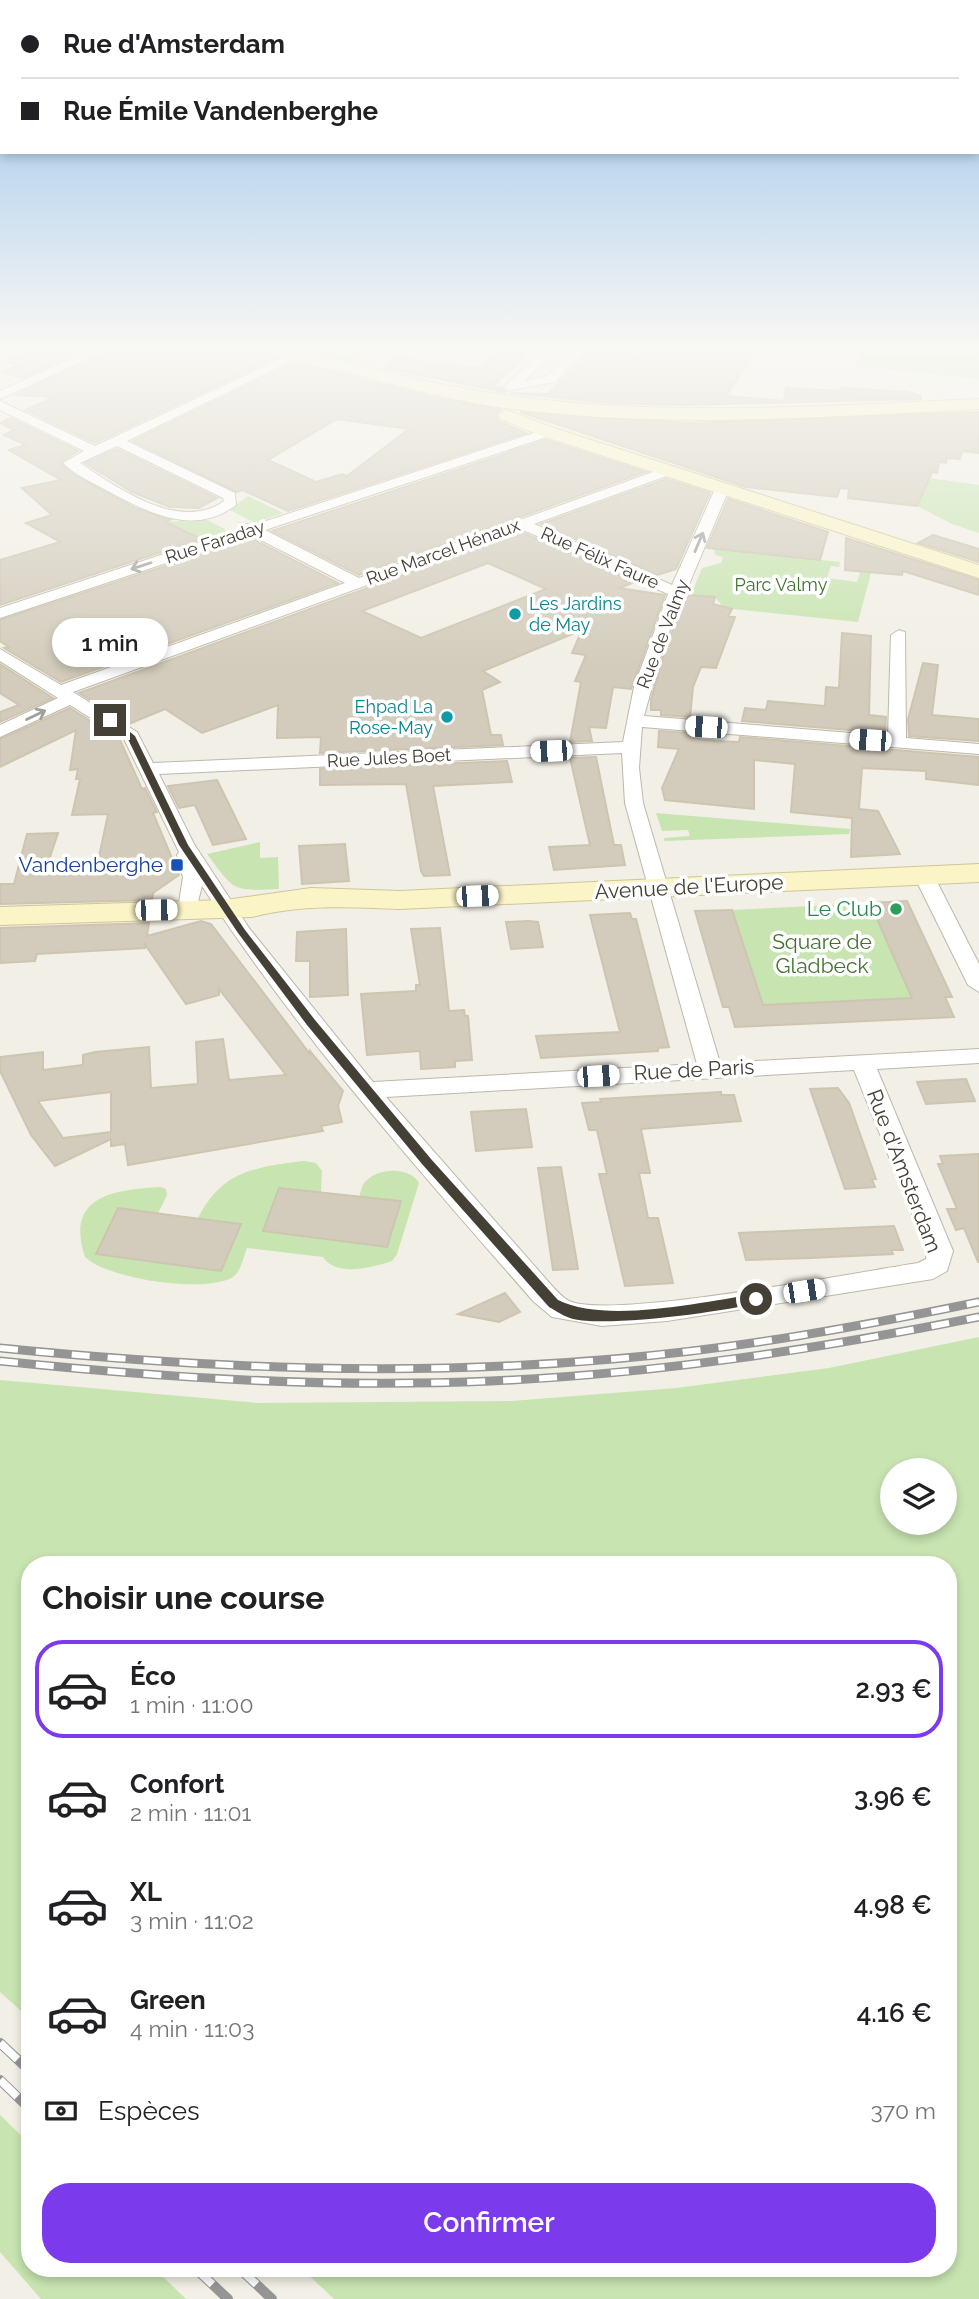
<!DOCTYPE html>
<html lang="fr">
<meta charset="utf-8">
<style>
body{margin:0;font-family:Raleway,sans-serif;background:#f2f2f2;color:#202124;height:100vh;display:flex;flex-direction:column;font-size:26px;white-space:nowrap}
*{box-sizing:border-box;margin:0}
p{font-size:23px;color:#757577}
.icon{flex:none;width:38px;height:38px;fill:none;stroke:currentColor;stroke-width:2;stroke-linecap:round;stroke-linejoin:round}
.map{position:relative;flex:1;overflow:hidden}
.sheet{position:absolute;left:21px;top:1556px;width:936px;height:721px;display:flex;flex-direction:column;background:#fff;border-radius:28px;box-shadow:0 4px 10px #0003}
.sheet>*{flex:none}
.top-card{position:absolute;left:0px;top:0px;width:980px;height:154px;box-shadow:0 4px 10px #0003;display:grid;align-content:center;height:154px;padding:0 21px;background:#fff}
.buttons{position:absolute;left:880px;top:1458px;display:grid;gap:14px}
.buttons a{display:grid;place-items:center;width:77px;height:77px;border-radius:50%;background:#fff;box-shadow:0 4px 10px #0003;font-size:35px}
.end{position:absolute;width:32px;height:32px;margin:-16px;border:9px solid #444036;background:#fff;box-shadow:0 0 0 4px #fff}
.from{border-radius:50%}
.bubble{position:absolute;height:49px;border-radius:24px;background:#fff;box-shadow:0 4px 10px #0003;font-size:23px;font-weight:600;line-height:49px;text-align:center}
.car{position:absolute;width:21px;height:42px;margin:-21px -10px;border-radius:9px;box-shadow:0 0 5px 2px #0007;background:linear-gradient(#fff 24%,#345 0 40%,#fff 0 76%,#345 0 86%,#fff 0)}
.top-card b{display:flex;align-items:center;gap:24px;height:66px;font-size:26px}
.top-card b+b{border-top:2px solid #e0e0e0}
.top-card i{width:18px;height:18px;background:#202124}
ul{padding:0;list-style:none}
li{display:flex;align-items:center;gap:21px;height:98px;margin:0 14px 10px;padding:0 7px;border:4px solid transparent;border-radius:28px}
li div{flex:1}
li b{display:block;font-size:26px}
li em{font-style:normal;font-weight:600}
li.active{border-color:#7c3aed}
li>.icon{width:63px;height:63px;stroke-width:1.5}
h2{padding:0 21px;font-size:32px;line-height:84px}
.pay{display:flex;align-items:center;gap:18px;height:77px;padding:0 21px;font-size:26px}
.pay p{margin-inline-start:auto}
.button{display:flex;gap:14px;margin-top:auto;padding:14px 21px}
.button a{flex:1;height:80px;border-radius:28px;background:#7c3aed;color:#fff;font-size:28px;font-weight:600;line-height:80px;text-align:center}
.map>svg:first-child{display:block}
.green{fill:#c8e4b1;fill-rule:evenodd}
.building{fill:#d3ccbc;stroke:#cdc5b0;stroke-width:2;fill-rule:evenodd}
.lines{fill:none;stroke-linecap:round;stroke-linejoin:round}
.street-casing{stroke:#bdb8a9;stroke-width:2}
.secondary-casing{stroke:#cfc698;stroke-width:2}
.street{fill:#fff;fill-rule:evenodd}
.secondary{fill:#fbf4c7;fill-rule:evenodd}
.rail-far1-casing{stroke:#959595;stroke-width:9}
.rail-casing{stroke:#959595;stroke-width:10}
.rail-far1{stroke:#fff;stroke-width:6;stroke-dasharray:18;stroke-linecap:butt}
.rail{stroke:#fff;stroke-width:8;stroke-dasharray:24;stroke-linecap:butt}
.oneway{stroke:#a2a09a}
.route{fill:#444036}
.culture-dot{fill:#0f9aa8;stroke:#fff;stroke-width:2.5}
.transit-dot{fill:#1a4fb4;stroke:#fff;stroke-width:2.5}
.leisure-dot{fill:#2e9e5b;stroke:#fff;stroke-width:2.5}
.labels{text-anchor:middle;stroke-width:7;stroke-linejoin:round;paint-order:stroke}
.far-street-label{font-size:18px;fill:#444036;stroke:#fff}
.far-park-label{font-size:18px;fill:#40722c;stroke:#fff}
.far-culture-label{font-size:18px;fill:#0d838f;stroke:#fff;text-anchor:start}
.transit-label{font-size:21px;fill:#164399;stroke:#fff;text-anchor:end}
.street-label{font-size:21px;fill:#444036;stroke:#fff}
.leisure-label{font-size:21px;fill:#27864d;stroke:#fff;text-anchor:end}
.park-label{font-size:21px;fill:#40722c;stroke:#fff}
</style>
<div class="map">
<svg width="979" height="2299" viewBox="0 0 979 2299">
<rect width="100%" height="100%" fill="#f2efe6"/>
<g class="green">
<polygon points="292,347 365,352 351,364"/>
<polygon points="866,347 979,347 979,379 855,366"/>
<polygon points="929,478 979,485 979,533 952,524 917,506"/>
<polygon points="248,496 283,513 255,523 230,510"/>
<polygon points="205,519 225,529 225,532 202,540 167,522"/>
<polygon points="714,549 840,562 839,567 831,566 827,578 857,582 860,572 871,573 858,622 724,608 715,597 691,595 702,568 721,563 723,557 715,555"/>
<polygon points="656,813 850,829 849,834 664,841 664,838 690,836 688,830 662,831"/>
<path d="M260,842V858L278,857L279,889C231,891 235,891 207,854Z"/>
<polygon points="870,903 912,998 763,1005 732,910"/>
<path d="M304,1161L316,1163L322,1171L321,1193L279,1188L263,1231L387,1247L359,1197C361,1192 362,1184 366,1181C380,1167 410,1167 419,1183L397,1254L392,1261C371,1268 336,1277 323,1257L247,1248C243,1258 241,1271 233,1277C206,1294 107,1279 85,1257C65,1196 113,1190 160,1187L166,1189L167,1195L158,1213L118,1208L96,1254L221,1271L240,1224L198,1218C222,1171 255,1167 304,1161Z"/>
<path d="M979,1337V2299H334L301,2268H948V1564H30V2019L0,1992V1380L258,1403L512,1401L676,1388L829,1368ZM892,1470H945V1522H892Z"/>
<polygon points="0,2115 30,2144 30,2268 154,2268 186,2299 41,2299 0,2252"/>
</g>
<g class="building">
<polygon points="49,347 90,347 23,378 3,372 17,365 4,361"/>
<polygon points="115,347 245,347 281,356 95,443 26,410 54,397 15,395"/>
<polygon points="504,347 534,347 492,387 503,388 504,392 384,368 396,358 481,368"/>
<polygon points="643,347 759,347 726,396 784,401 786,388 841,391 842,388 908,392 921,396 921,399 682,405 609,403 511,393 548,394 590,351 642,355"/>
<path d="M295,362L434,397L501,410L495,414L499,421L526,433L288,511L243,490L237,492L133,441ZM337,419L409,429L347,476L342,474L316,482L268,460Z"/>
<polygon points="520,412 688,423 979,412 979,453 962,451 960,459 947,458 946,463 939,462 937,473 932,472 917,506 848,498 849,489 840,488 837,497 746,487"/>
<polygon points="10,418 78,451 60,463 76,476 135,508 170,520 166,522 201,539 0,605 0,560 60,542 26,523 52,515 22,488 61,480 9,450 26,445 4,435 14,430 0,423"/>
<polygon points="546,440 645,472 359,575 272,531"/>
<polygon points="117,449 217,498 199,508 170,507 132,492 85,463"/>
<polygon points="666,479 710,493 676,569 673,570 657,575 541,524"/>
<polygon points="728,499 828,532 820,560 707,548"/>
<path d="M521,532L635,582L619,588L665,595L631,689L613,687L606,728L589,727L592,741L570,742L581,682L575,681L586,655L572,653L582,630L483,671L500,682L482,690L491,735H501L503,745L320,753L321,737L277,738L278,705L202,733L165,709L129,724L79,693ZM488,563L546,589L421,638L362,611Z"/>
<polygon points="933,535 979,549 979,562 918,543"/>
<polygon points="251,538 338,583 61,682 4,648 9,647 0,641 0,620"/>
<polygon points="846,538 979,580 979,595 903,571 902,575 845,570"/>
<polygon points="688,595 715,597 713,604 732,609 728,617 735,617 716,668 701,667 693,687 690,717 661,715 661,710 651,710 651,700 666,645"/>
<polygon points="842,633 871,636 869,715 886,717 885,733 742,721 745,708 766,710 768,701 825,706 826,687 839,688"/>
<polygon points="923,663 938,665 932,715 979,719 979,741 909,736 908,719"/>
<polygon points="0,664 53,698 0,722 0,712 19,705 0,693"/>
<polygon points="70,708 120,740 142,789 145,788 157,812 153,813 179,875 153,893 152,900 0,904 0,884 14,884 27,834 58,833 44,875 96,871 108,814 72,815 80,779 76,779 78,769 70,770 76,730 0,767 0,739"/>
<polygon points="659,731 690,733 690,738 716,741 739,742 740,737 979,757 979,785 926,779 926,771 862,768 859,809 878,811 900,854 851,857 852,818 791,812 795,764 754,760 754,809 665,800 662,788 679,749 658,747"/>
<polygon points="596,757 614,845 621,845 625,865 554,870 549,847 590,845 570,758"/>
<polygon points="507,761 512,782 433,786 450,875 424,876 421,871 406,784 320,785 320,769"/>
<polygon points="217,780 219,784 246,839 213,845 195,805 179,808 168,786"/>
<polygon points="345,844 349,881 302,884 299,846"/>
<polygon points="907,901 952,997 945,997 954,1017 735,1027 729,1007 723,1007 695,911 732,910 763,1005 912,998 870,903"/>
<polygon points="630,913 632,919 636,919 669,1047 658,1048 658,1051 541,1058 536,1036 620,1032 590,915"/>
<path d="M201,921L211,924L310,1054V1051L343,1091L338,1106L342,1122L321,1126L323,1131L128,1165L125,1144L111,1146V1139L55,1166L31,1135L0,1071V1057L43,1052V1070L83,1065V1055L95,1052L149,1047L151,1088L198,1084L196,1042L223,1039L229,1080L286,1075L219,989V995L186,1004L144,943L145,948L37,954L35,961L0,963V928L149,923L147,936ZM111,1092V1132L63,1138L38,1101Z"/>
<polygon points="528,921 538,922 543,947 511,949 506,922"/>
<polygon points="440,928 449,1011 464,1010 465,1016 468,1016 472,1060 455,1061 455,1067 421,1069 420,1051 367,1055 361,994 416,991 416,985 420,985 411,929"/>
<polygon points="346,929 348,995 310,997 310,961 296,961 297,932"/>
<polygon points="966,1079 975,1101 926,1104 917,1082"/>
<polygon points="838,1088 849,1103 876,1179 872,1179 875,1187 845,1189 810,1089"/>
<polygon points="721,1092 721,1095 734,1095 741,1121 641,1129 650,1173 639,1173 648,1218 658,1218 673,1283 625,1286 599,1174 607,1174 597,1130 589,1130 582,1103 601,1102 600,1099"/>
<polygon points="526,1109 532,1147 476,1151 471,1112"/>
<polygon points="979,1154 979,1262 978,1262 964,1228 956,1230 947,1209 957,1209 938,1164 943,1164 940,1156"/>
<polygon points="561,1167 578,1269 553,1270 538,1168"/>
<polygon points="279,1188 401,1201 387,1247 263,1231"/>
<polygon points="118,1208 177,1216 241,1224 221,1271 96,1254"/>
<polygon points="894,1226 903,1250 891,1250 893,1254 811,1258 746,1260 739,1233"/>
<polygon points="505,1293 520,1312 499,1322 458,1314"/>
</g>
<g class="lines">
<g class="street-casing">
<g id="street">
<polygon points="97,347 113,347 0,399 0,391"/>
<polygon points="546,347 559,347 525,381 547,376 576,347 589,347 555,382 506,391 506,385"/>
<path d="M294,353L304,355L127,441L235,493L236,505C193,538 145,511 104,489C91,482 74,474 63,463L84,451L0,410V401L95,446ZM117,446L223,498L224,501C180,533 118,488 80,463Z"/>
<path d="M549,428L555,432L553,435L265,530L359,578L667,467L674,471L672,474L534,524L672,585L715,489L722,485L729,489L664,644L644,716L888,736L891,635L899,630L905,632L906,738L979,744V754L642,727L639,768L643,803L720,1063L979,1049V1063L877,1069L953,1251L947,1271L933,1279L667,1321L602,1326L552,1317L533,1301C417,1168 298,1035 202,886L195,913H181L178,909L183,877L177,855L179,852L124,739L70,705L0,737V725L58,698L0,661V649L61,685L345,583L251,535L0,618V608L240,529V523L254,525ZM521,529L668,594L634,687L623,742L153,763L137,732L73,692ZM622,753L625,803L697,1064L373,1082L249,928L194,844L159,774ZM854,1070L927,1251L926,1259L918,1263C859,1272 610,1320 569,1301C563,1298 557,1291 553,1287L386,1097Z"/>
<polygon points="924,870 934,876 979,964 979,992 968,985 914,876"/>
</g>
</g>
<g class="secondary-casing">
<g id="secondary">
<path d="M273,347H296C325,359 357,365 388,372C586,423 777,408 979,399V409C824,417 668,429 513,409C460,403 409,388 358,375C336,369 288,363 273,347Z"/>
<polygon points="507,410 548,426 979,565 979,578 536,434 501,419 498,415"/>
<path d="M979,864V882L400,909C348,907 302,904 252,917L0,925V907L225,900L311,888L400,891Z"/>
</g>
</g>
<use href="#street" class="street"/>
<use href="#secondary" class="secondary"/>
<g class="rail-far1-casing">
<g id="rail-far1">
<path d="M0,1348C204,1368 408,1377 613,1359C736,1349 858,1327 979,1302"/>
<path d="M0,1361C164,1378 327,1388 491,1381C656,1374 818,1349 979,1317"/>
</g>
</g>
<g class="rail-casing">
<g id="rail">
<polyline points="0,2043 30,2071"/>
<polyline points="0,2080 30,2109"/>
<polyline points="195,2268 228,2299"/>
<polyline points="239,2268 272,2299"/>
</g>
</g>
<use href="#rail-far1" class="rail-far1"/>
<use href="#rail" class="rail"/>
</g>
<defs><path id="oneway-shaft" d="M-6 0H5M1.5-3L5.5 0L1.5 3" fill="none" stroke-width="1.6" stroke-linecap="round" stroke-linejoin="round" transform="scale(1.75)"/></defs>
<g class="oneway">
<use href="#oneway-shaft" transform="translate(699 542) rotate(-67)"/>
<use href="#oneway-shaft" transform="translate(141 566) rotate(162)"/>
<use href="#oneway-shaft" transform="translate(36 715) rotate(-26)"/>
</g>
<linearGradient id="sky" x2="0" y2="1"><stop stop-color="#8dbcea"/><stop offset="0.52" stop-color="#f9f8f4"/><stop offset="1" stop-color="#f9f8f4" stop-opacity="0"/></linearGradient>
<rect width="979" height="669" fill="url(#sky)"/>
<path class="route" d="M107,718H112L135,736L188,845L245,930L315,1020L431,1159L558,1300C606,1324 702,1302 756,1294L761,1296V1302C725,1312 608,1327 573,1319C565,1317 556,1311 549,1307L422,1164L307,1025L238,933L179,845L127,737L107,722Z"/>
<g class="culture-dot">
<circle cx="515" cy="614" r="7"/>
<circle cx="447" cy="717" r="7"/>
</g>
<rect class="transit-dot" x="170" y="858" width="14" height="14" rx="3.5"/>
<circle class="leisure-dot" cx="896" cy="909" r="7"/>
<g class="labels">
<g class="far-street-label">
<text transform="translate(215 542) rotate(-18)" y="6">Rue Faraday</text>
<text transform="translate(443 552) rotate(-20)" y="6">Rue Marcel Hénaux</text>
<text transform="translate(600 558) rotate(24)" y="6">Rue Félix Faure</text>
<text transform="translate(663 634) rotate(-69)" y="6">Rue de Valmy</text>
<text transform="translate(389 758) rotate(-3)" y="6">Rue Jules Boet</text>
</g>
<g class="far-park-label">
<text x="781" y="591">Parc Valmy</text>
</g>
<g class="far-culture-label">
<text x="529" y="610">Les Jardins<tspan x="529" dy="21">de May</tspan></text>
<text x="433" y="713" text-anchor="end">Ehpad La<tspan x="433" dy="21">Rose-May</tspan></text>
</g>
<g class="transit-label">
<text x="163" y="872">Vandenberghe</text>
</g>
<g class="street-label">
<text transform="translate(689 887) rotate(-3)" y="7">Avenue de l'Europe</text>
<text transform="translate(694 1070) rotate(-3)" y="7">Rue de Paris</text>
<text transform="translate(904 1171) rotate(69)" y="7">Rue d'Amsterdam</text>
</g>
<g class="leisure-label">
<text x="882" y="916">Le Club</text>
</g>
<g class="park-label">
<text x="822" y="949">Square de<tspan x="822" dy="24">Gladbeck</tspan></text>
</g>
</g>
</svg>
<div class="buttons">
<a><svg class="icon" aria-label="layers" viewBox="0 0 24 24"><path d="M12 4l9 5-9 5-9-5zM3 14l9 5 9-5"/></svg></a>
</div>
<i class="end from" style="left:756px;top:1299px"></i>
<i class="end" style="left:110px;top:720px"></i>
<div class="bubble" style="left:52px;top:618px;width:116px">1 min</div>
<i class="car" style="left:706px;top:727px;rotate:274deg"></i>
<i class="car" style="left:870px;top:740px;rotate:274deg"></i>
<i class="car" style="left:551px;top:751px;rotate:268deg"></i>
<i class="car" style="left:477px;top:896px;rotate:88deg"></i>
<i class="car" style="left:156px;top:910px;rotate:89deg"></i>
<i class="car" style="left:598px;top:1076px;rotate:86deg"></i>
<i class="car" style="left:804px;top:1291px;rotate:81deg"></i>
<div class="top-card">
<b><i class="from"></i>Rue d'Amsterdam</b>
<b><i></i>Rue Émile Vandenberghe</b>
</div>
<section class="sheet">
<h2>Choisir une course</h2>
<ul>
<li class="active"><svg class="icon" aria-label="car" viewBox="0 0 24 24"><path d="M5 17H2v-5l4-1 3-4h7l3 4 3 1v5h-3M9 17h6M6 11h13"/><circle cx="7" cy="17" r="2"/><circle cx="17" cy="17" r="2"/></svg><div><b>Éco</b><p>1 min · 11:00</p></div><em>2.93 €</em></li>
<li><svg class="icon" aria-label="car" viewBox="0 0 24 24"><path d="M5 17H2v-5l4-1 3-4h7l3 4 3 1v5h-3M9 17h6M6 11h13"/><circle cx="7" cy="17" r="2"/><circle cx="17" cy="17" r="2"/></svg><div><b>Confort</b><p>2 min · 11:01</p></div><em>3.96 €</em></li>
<li><svg class="icon" aria-label="car" viewBox="0 0 24 24"><path d="M5 17H2v-5l4-1 3-4h7l3 4 3 1v5h-3M9 17h6M6 11h13"/><circle cx="7" cy="17" r="2"/><circle cx="17" cy="17" r="2"/></svg><div><b>XL</b><p>3 min · 11:02</p></div><em>4.98 €</em></li>
<li><svg class="icon" aria-label="car" viewBox="0 0 24 24"><path d="M5 17H2v-5l4-1 3-4h7l3 4 3 1v5h-3M9 17h6M6 11h13"/><circle cx="7" cy="17" r="2"/><circle cx="17" cy="17" r="2"/></svg><div><b>Green</b><p>4 min · 11:03</p></div><em>4.16 €</em></li>
</ul>
<div class="pay"><svg class="icon" aria-label="cash" viewBox="0 0 24 24"><path d="M3 7h18v10H3z"/><circle cx="12" cy="12" r="2"/></svg>Espèces<p>370 m</p></div>
<div class="button"><a>Confirmer</a></div>
</section>
</div>
